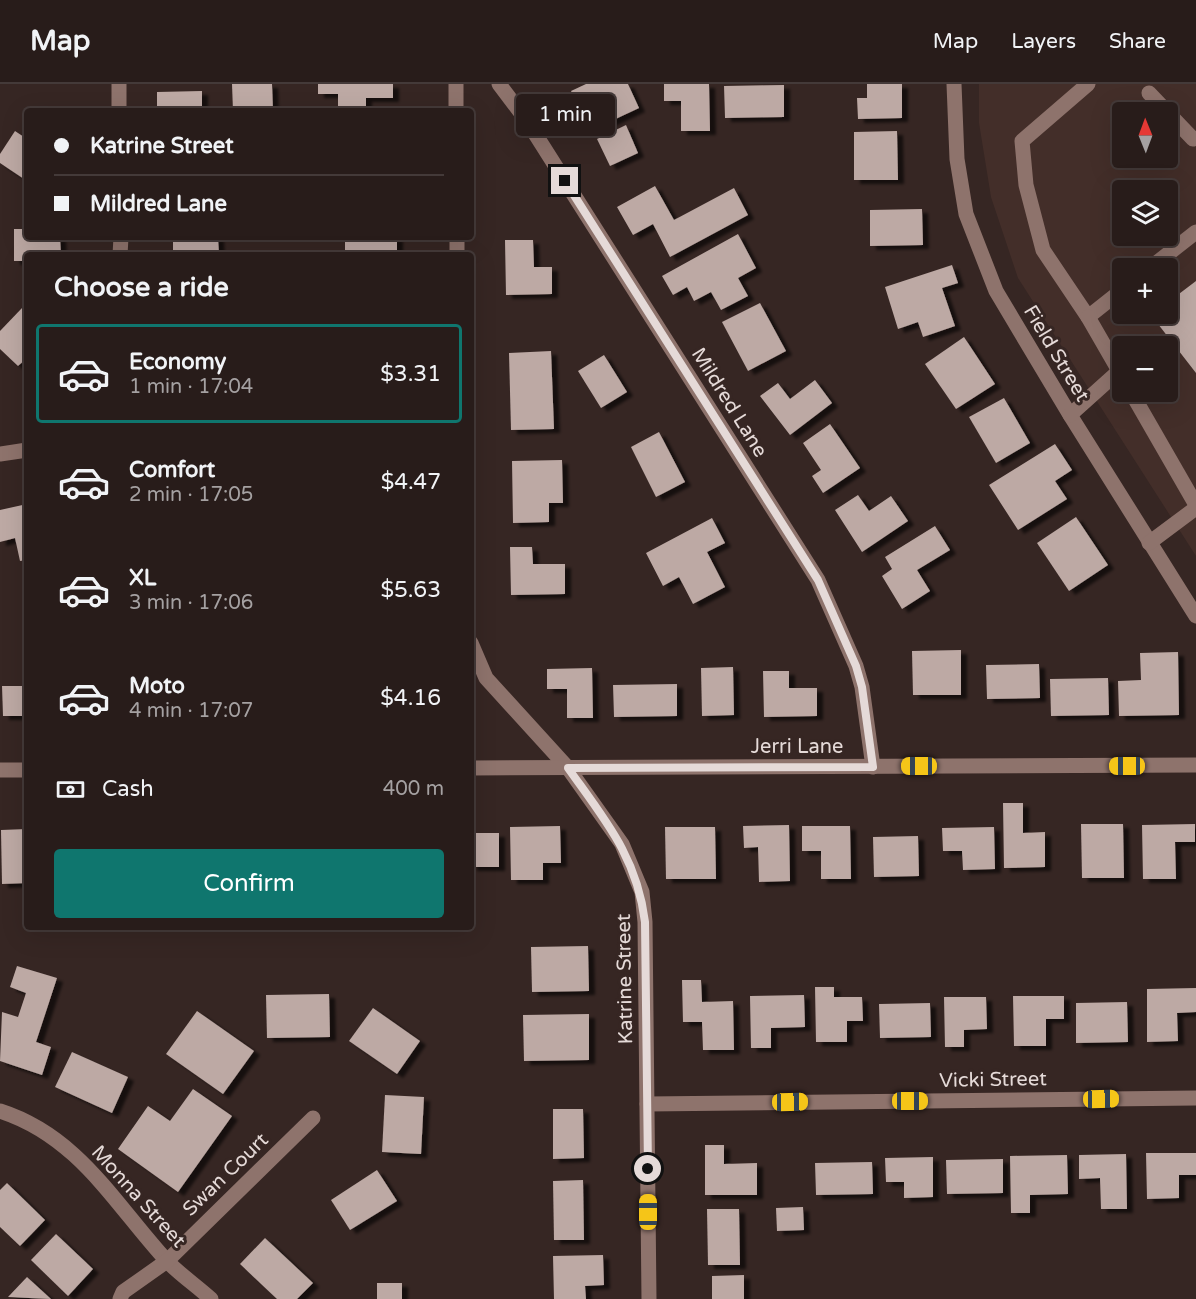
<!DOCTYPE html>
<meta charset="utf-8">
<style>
body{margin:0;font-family:"Varela Round",sans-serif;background:#342927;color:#f1f3f6;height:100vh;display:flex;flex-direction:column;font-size:22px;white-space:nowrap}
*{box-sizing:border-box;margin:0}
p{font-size:20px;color:#a5a1a2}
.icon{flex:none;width:33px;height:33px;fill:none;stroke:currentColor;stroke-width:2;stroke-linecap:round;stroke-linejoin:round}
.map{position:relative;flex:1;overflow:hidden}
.drawer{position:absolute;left:24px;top:168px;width:450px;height:678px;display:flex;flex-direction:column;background:#281c1a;border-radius:6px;box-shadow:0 6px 24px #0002,0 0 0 2px #443a39}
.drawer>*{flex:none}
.guide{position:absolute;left:24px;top:24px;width:450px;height:132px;border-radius:6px;box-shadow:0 6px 24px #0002,0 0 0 2px #443a39;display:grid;align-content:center;height:132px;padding:0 30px;background:#281c1a}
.needle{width:39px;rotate:359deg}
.buttons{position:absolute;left:1112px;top:18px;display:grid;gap:12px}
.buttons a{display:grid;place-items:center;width:66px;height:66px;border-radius:6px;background:#281c1a;box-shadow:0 6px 24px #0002,0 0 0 2px #443a39;font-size:30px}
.end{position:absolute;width:27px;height:27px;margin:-14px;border:8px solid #e5dad8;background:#111;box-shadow:0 0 0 3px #111}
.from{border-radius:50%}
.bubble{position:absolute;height:42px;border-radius:6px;background:#281c1a;box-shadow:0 6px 24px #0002,0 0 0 2px #443a39;font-size:20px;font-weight:600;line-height:42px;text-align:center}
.car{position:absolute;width:18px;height:36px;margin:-18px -9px;border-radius:8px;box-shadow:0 0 4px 2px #0007;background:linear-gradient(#f5c518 24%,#345 0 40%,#f5c518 0 76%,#345 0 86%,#f5c518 0)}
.guide b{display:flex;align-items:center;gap:21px;height:57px;font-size:22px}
.guide b+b{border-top:2px solid #443a39}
.guide i{width:15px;height:15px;background:#f1f3f6}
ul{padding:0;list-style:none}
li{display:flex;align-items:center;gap:18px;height:99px;margin:0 12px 9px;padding:0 18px;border:3px solid transparent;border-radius:6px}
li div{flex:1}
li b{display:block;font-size:22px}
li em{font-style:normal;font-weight:600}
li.current{border-color:#0f766e}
li>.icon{width:54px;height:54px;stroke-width:1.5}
h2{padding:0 30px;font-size:27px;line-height:72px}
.pay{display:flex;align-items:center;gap:15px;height:66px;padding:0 30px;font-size:22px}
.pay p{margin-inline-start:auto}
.cta{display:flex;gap:12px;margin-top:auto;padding:12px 30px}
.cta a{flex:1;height:69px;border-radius:6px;background:#0f766e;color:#fff;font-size:24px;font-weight:600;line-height:69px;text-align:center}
header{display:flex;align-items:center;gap:36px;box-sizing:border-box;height:84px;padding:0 30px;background:#281c1a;border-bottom:2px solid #443a39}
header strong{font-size:28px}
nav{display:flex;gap:33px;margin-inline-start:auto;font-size:21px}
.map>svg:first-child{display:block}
.built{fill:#432e29;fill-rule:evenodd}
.building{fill:#bda9a4;filter:url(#shadow)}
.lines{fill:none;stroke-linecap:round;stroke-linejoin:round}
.minor{stroke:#8e736c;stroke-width:15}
.route{stroke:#e5dad8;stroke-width:8}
.labels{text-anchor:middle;stroke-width:6;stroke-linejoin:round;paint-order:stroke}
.street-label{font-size:20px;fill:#e5dad8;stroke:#362623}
</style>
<header>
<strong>Map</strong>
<nav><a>Map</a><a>Layers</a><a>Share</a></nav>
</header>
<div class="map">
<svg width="1196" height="1215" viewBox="0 0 1196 1215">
<defs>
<filter id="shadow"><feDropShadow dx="6" dy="4" stdDeviation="1.5" flood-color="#0009"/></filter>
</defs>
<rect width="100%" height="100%" fill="#362623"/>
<path class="built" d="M979,0H1196V472L1018,194L991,113L979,39ZM1122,28H1167V74H1122ZM1122,106H1167V152H1122ZM1122,184H1167V230H1122ZM1122,262H1167V308H1122Z"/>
<g class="building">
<polygon points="232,0 272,0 273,27 233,27"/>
<polygon points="318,0 393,0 393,14 366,14 366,27 338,27 338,10 318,10"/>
<polygon points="586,0 628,0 639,24 590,47 571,7"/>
<polygon points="664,0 709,0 710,47 681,47 681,17 664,17"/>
<polygon points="867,0 902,0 902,34 858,35 857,14 867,14"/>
<polygon points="784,1 784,33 725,34 724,2"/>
<polygon points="202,7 202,27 157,27 157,8"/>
<polygon points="626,41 638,69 610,82 597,55"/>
<polygon points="15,47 27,55 27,97 0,79 0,70"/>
<polygon points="897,47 898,96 854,96 854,48"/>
<polygon points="655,102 674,136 734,104 748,131 670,173 653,140 633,151 617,123"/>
<polygon points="922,125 923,161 870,162 870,126"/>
<polygon points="14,145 27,145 27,153 60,153 61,171 27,171 27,177 14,177"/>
<polygon points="738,150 756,184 738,194 748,212 721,226 711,208 694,217 687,203 673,211 662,192"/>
<polygon points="173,153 218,153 219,171 173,171"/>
<polygon points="345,153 397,153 397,170 345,171"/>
<polygon points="505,156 533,156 534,183 552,183 552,210 506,211"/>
<polygon points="952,181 958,199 942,204 955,242 923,253 918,238 898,245 885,203"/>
<polygon points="1196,197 1196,289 1151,231 1167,230 1167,219"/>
<polygon points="760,219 786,267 748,287 722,238"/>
<polygon points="22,224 27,229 27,274 18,282 0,265 0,247"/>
<polygon points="964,253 995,300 956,325 925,280"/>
<polygon points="551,267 554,345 511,346 509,269"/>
<polygon points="604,271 627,308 601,324 578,287"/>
<polygon points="815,296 832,319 790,351 760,312 778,299 790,315"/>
<polygon points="1004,314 1030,359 996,379 969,333"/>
<polygon points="830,340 860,384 823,409 812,392 821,386 803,359"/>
<polygon points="659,348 685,398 656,413 631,363"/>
<polygon points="1055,360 1072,386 1055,397 1067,415 1018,446 989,401"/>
<polygon points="562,376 563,419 549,419 549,438 513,439 512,377"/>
<polygon points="858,411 869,427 891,412 908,437 862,468 835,426"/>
<polygon points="27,420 27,476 20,477 15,454 0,458 0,426"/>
<polygon points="1076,433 1108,481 1069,507 1037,459"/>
<polygon points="712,434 725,459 707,468 725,503 693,520 679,493 663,502 646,469"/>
<polygon points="935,442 950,466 917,486 930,507 902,525 882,492 892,485 885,473"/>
<polygon points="510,463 532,463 533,480 565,480 565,510 511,511"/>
<polygon points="961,566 961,611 913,611 912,567"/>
<polygon points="1178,568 1179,631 1119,632 1118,597 1141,596 1140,569"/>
<polygon points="1039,580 1040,614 987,615 986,581"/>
<polygon points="733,583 734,631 702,632 701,584"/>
<polygon points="592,584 593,634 567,634 567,605 547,605 547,585"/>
<polygon points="763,587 789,587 789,604 817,604 817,632 764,633"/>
<polygon points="1108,594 1109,631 1051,632 1050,595"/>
<polygon points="677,600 677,632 614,633 613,601"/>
<polygon points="2,602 27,602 27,632 3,632"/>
<polygon points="1003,719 1023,719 1023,749 1045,748 1045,783 1004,784"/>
<polygon points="1081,740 1123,740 1124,794 1082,794"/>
<polygon points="1195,740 1195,758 1175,758 1176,795 1143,795 1142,741"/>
<polygon points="789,741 790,797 759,798 758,763 744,764 743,742"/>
<polygon points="560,742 561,779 543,779 543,796 511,796 510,743"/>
<polygon points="802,742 850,742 851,795 821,795 821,767 802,767"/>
<polygon points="665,743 715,743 716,795 666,795"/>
<polygon points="994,743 995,785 963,786 962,767 943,767 942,744"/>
<polygon points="27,745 27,799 2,800 1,746"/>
<rect x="471" y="749" width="28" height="34"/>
<polygon points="918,752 919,792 874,793 873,753"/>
<polygon points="588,862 589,907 532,908 531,863"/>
<polygon points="17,882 57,894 36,958 51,963 42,991 0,977 2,928 18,933 26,909 10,903"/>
<polygon points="682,896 701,896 702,918 733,917 734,966 703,966 702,938 683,938"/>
<polygon points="815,903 834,903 834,913 862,913 863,937 847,937 847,958 816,958"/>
<polygon points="1196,904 1196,928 1177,929 1178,957 1147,958 1147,905"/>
<polygon points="329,910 330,953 267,954 266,911"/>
<polygon points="804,911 805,943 771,944 771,964 751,964 750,912"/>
<polygon points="1013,912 1064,912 1064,935 1046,935 1046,962 1014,962"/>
<polygon points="944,913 986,913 987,945 964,946 964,963 945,963"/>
<polygon points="1127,918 1128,958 1076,959 1076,919"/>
<polygon points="930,919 931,953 880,954 879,920"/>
<polygon points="373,924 420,957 397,990 349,957"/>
<polygon points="197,927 254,967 223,1010 166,970"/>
<polygon points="589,930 589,976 524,977 523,931"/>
<polygon points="72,968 128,993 112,1029 55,1003"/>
<polygon points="193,1005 232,1032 178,1108 118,1065 148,1022 170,1037"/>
<polygon points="385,1011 424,1013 421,1070 382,1068"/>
<polygon points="553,1025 583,1025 584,1074 553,1075"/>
<polygon points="705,1061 724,1061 724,1080 757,1079 757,1111 705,1111"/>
<polygon points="1146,1069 1196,1069 1196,1091 1179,1091 1179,1114 1147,1115"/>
<polygon points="1126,1070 1127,1125 1101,1125 1100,1094 1079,1095 1079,1071"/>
<polygon points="1067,1071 1068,1110 1030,1111 1030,1129 1011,1129 1010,1072"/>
<polygon points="933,1073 933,1113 904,1114 904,1098 886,1098 885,1074"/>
<polygon points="1003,1075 1003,1109 947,1110 946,1076"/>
<polygon points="872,1078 873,1110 816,1111 815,1079"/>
<polygon points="377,1086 397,1117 350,1146 331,1116"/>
<polygon points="583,1096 584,1156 554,1156 553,1097"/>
<polygon points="7,1099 45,1136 20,1162 0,1143 0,1106"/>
<polygon points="803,1123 804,1146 777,1147 776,1124"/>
<polygon points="707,1125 739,1125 740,1181 708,1181"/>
<polygon points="56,1150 93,1185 68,1212 31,1176"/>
<polygon points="265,1154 313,1199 297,1215 277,1215 240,1180"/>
<polygon points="603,1171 604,1201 585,1202 586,1215 554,1215 553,1172"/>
<polygon points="744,1191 744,1215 712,1215 712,1192"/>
<polygon points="27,1193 51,1215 8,1213"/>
<rect x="377" y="1199" width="25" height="16"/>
</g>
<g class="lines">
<g class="minor">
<polyline points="119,0 119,27"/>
<polyline points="456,0 456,27"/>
<polyline points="499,0 527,37 818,496 856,582 862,603 873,683"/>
<polyline points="954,0 957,75 966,130 996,207 1070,331 1196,532"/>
<polyline points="1088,0 1022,57 1026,101 1043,166 1088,233 1122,206"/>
<polyline points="1149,9 1193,55"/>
<polyline points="457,153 457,171"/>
<polyline points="120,171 121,153"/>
<polyline points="1150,184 1196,148"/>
<polyline points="1088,233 1122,292"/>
<polyline points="1131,308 1196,421"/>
<polyline points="1070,331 1119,287"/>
<polyline points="0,370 27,366"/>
<polyline points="1149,459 1196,424"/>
<polyline points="471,559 486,594 568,684 622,760 642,808 645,838 649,1215"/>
<polyline points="471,684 1196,681"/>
<polyline points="0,686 27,686"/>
<polyline points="647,1020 1196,1014"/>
<path d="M0,1027C78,1052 114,1119 166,1176C179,1190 197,1202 211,1215"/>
<polyline points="120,1215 123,1208 167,1177 313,1034"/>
</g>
</g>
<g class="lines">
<path class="route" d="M565,97L818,496L856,582L862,603L873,683L568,684C605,736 637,773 645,838L648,1085"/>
</g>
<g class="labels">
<g class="street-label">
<text transform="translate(1057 269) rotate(59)" y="7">Field Street</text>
<text transform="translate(730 318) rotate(58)" y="7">Mildred Lane</text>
<text x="797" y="669">Jerri Lane</text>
<text transform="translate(624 895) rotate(-91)" y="7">Katrine Street</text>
<text transform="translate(993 995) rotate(-1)" y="7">Vicki Street</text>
<text transform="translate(225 1090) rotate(-44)" y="7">Swan Court</text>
<text transform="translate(139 1112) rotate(48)" y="7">Monna Street</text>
</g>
</g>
</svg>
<div class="buttons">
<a><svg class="needle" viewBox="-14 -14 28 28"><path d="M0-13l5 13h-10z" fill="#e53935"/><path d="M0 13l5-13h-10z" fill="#a5a1a2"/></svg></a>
<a><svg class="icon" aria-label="layers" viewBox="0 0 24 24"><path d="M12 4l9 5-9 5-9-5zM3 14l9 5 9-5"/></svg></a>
<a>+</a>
<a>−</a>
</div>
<i class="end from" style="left:648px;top:1085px"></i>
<i class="end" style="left:565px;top:97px"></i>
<div class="bubble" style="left:516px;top:10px;width:99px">1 min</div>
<i class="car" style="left:919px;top:682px;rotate:270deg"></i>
<i class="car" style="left:1127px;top:682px;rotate:270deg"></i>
<i class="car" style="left:1101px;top:1015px;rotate:89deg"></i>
<i class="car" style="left:910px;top:1017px;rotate:90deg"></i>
<i class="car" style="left:790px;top:1018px;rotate:89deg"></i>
<i class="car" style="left:648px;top:1128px;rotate:0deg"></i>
<div class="guide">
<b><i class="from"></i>Katrine Street</b>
<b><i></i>Mildred Lane</b>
</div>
<section class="drawer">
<h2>Choose a ride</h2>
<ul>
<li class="current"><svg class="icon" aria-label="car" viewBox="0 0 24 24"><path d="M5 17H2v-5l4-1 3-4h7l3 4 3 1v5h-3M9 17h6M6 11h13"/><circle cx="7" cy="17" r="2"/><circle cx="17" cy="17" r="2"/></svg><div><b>Economy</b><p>1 min · 17:04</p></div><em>$3.31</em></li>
<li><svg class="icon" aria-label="car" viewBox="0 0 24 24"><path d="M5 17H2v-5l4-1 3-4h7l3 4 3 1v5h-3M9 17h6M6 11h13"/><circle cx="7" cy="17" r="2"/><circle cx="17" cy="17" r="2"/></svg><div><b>Comfort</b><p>2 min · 17:05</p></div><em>$4.47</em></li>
<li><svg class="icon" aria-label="car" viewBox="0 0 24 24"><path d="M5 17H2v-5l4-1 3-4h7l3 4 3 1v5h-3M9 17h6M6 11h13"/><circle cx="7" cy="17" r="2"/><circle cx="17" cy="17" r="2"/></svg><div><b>XL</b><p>3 min · 17:06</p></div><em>$5.63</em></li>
<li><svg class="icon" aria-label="car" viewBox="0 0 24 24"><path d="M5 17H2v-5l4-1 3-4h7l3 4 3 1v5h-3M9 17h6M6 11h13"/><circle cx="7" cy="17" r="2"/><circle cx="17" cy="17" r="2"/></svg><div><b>Moto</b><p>4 min · 17:07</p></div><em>$4.16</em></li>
</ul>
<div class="pay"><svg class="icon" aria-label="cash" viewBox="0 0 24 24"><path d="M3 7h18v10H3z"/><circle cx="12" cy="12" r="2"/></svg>Cash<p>400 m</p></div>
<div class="cta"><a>Confirm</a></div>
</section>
</div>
